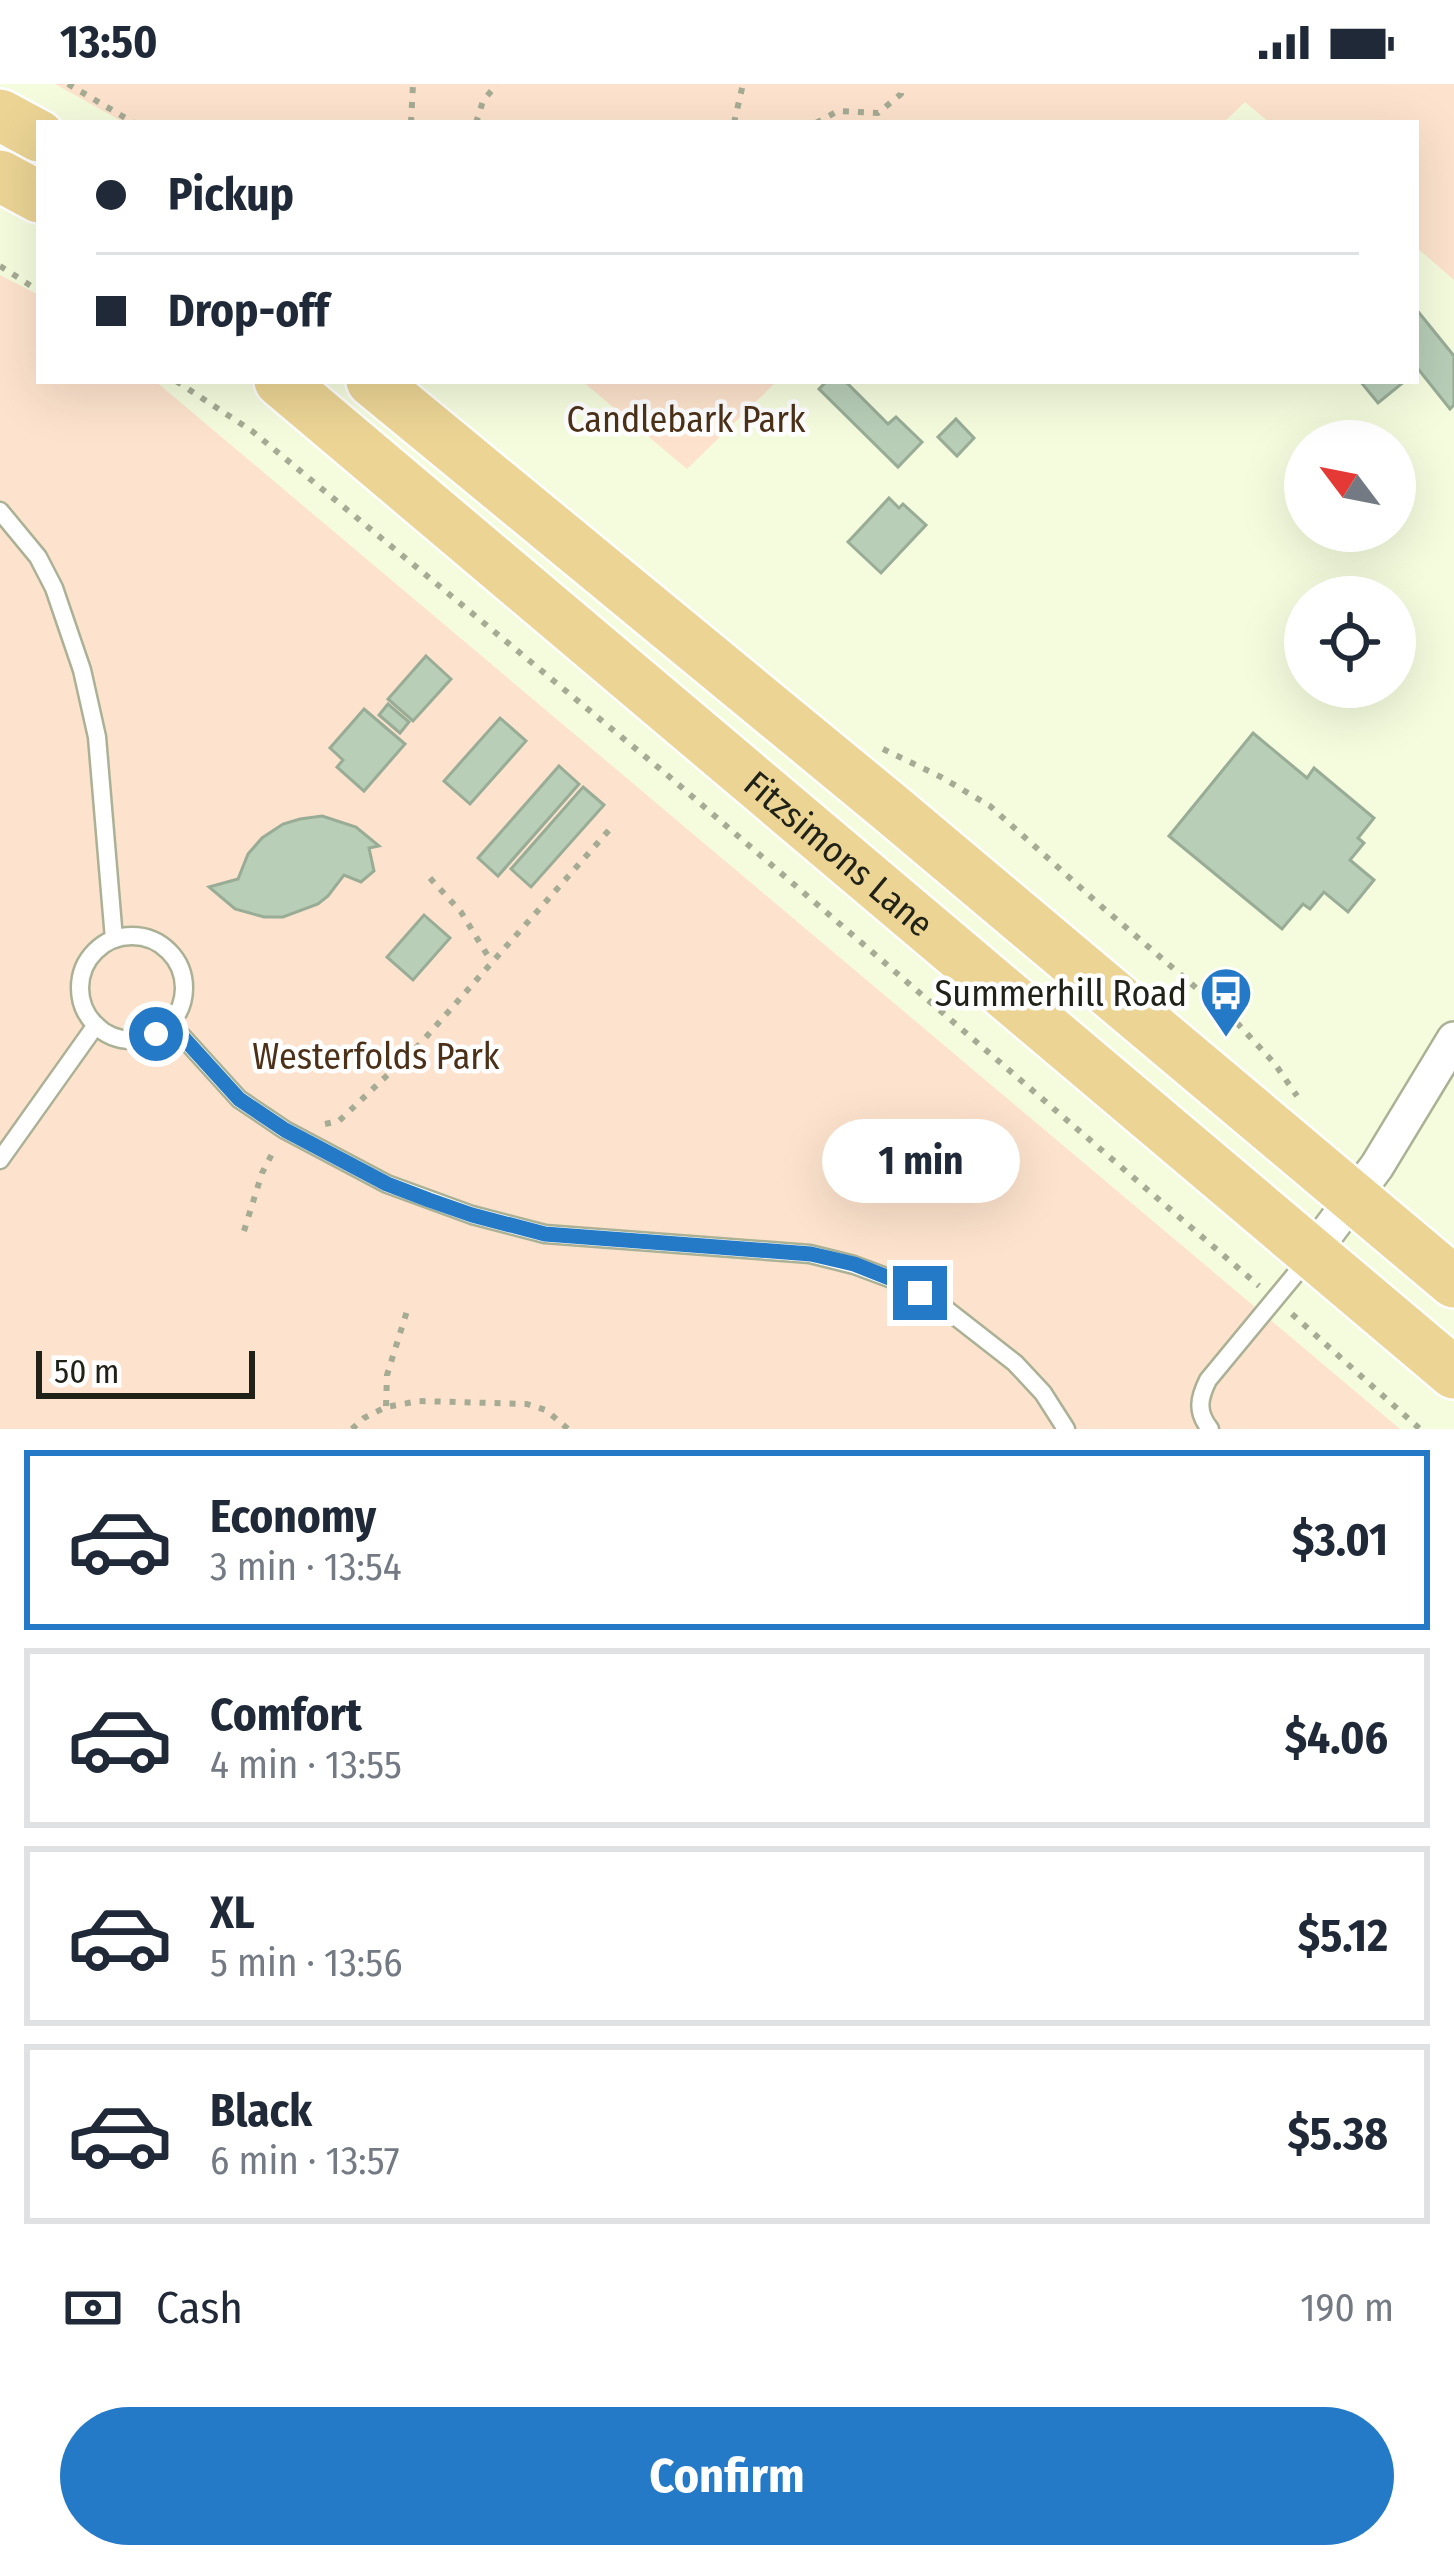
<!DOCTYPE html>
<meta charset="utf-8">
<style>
body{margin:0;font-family:"Fira Sans Condensed",sans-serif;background:#f6f6f7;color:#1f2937;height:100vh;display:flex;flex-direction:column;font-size:45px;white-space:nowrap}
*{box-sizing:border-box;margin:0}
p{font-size:39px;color:#747a83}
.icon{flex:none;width:66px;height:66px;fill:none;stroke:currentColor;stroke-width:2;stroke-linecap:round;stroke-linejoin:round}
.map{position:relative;height:1345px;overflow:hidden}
.details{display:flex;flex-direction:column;background:#fff;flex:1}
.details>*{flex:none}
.hud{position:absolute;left:36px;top:36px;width:1383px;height:264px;border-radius:0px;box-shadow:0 12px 48px #0002;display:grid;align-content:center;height:264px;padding:0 60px;background:#fff}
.needle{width:78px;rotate:302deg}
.controls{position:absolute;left:1284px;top:336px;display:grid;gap:24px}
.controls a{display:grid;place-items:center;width:132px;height:132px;border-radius:50%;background:#fff;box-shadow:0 12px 48px #0002;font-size:60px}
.scale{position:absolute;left:36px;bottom:30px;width:219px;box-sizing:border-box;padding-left:12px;border:6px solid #202217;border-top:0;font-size:33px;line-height:42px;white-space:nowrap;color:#202217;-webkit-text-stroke:9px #fff;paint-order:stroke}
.end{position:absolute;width:54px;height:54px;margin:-27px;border:15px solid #257ac8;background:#fff;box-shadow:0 0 0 6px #fff}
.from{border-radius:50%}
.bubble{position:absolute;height:84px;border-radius:42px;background:#fff;box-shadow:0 12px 48px #0002;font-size:39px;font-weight:700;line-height:84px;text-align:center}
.hud b{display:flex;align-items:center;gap:42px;height:114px;font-size:45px}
.hud b+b{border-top:3px solid #e0e1e3}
.hud i{width:30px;height:30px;background:#1f2937}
ul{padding:21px 0 0;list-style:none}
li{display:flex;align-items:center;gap:36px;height:180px;margin:0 24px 18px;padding:0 36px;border:6px solid #e0e1e3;border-radius:0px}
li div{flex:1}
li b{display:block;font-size:45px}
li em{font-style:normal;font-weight:700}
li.on{border-color:#257ac8}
li>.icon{width:108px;height:108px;stroke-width:1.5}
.pay{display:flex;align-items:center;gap:30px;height:132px;padding:0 60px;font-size:45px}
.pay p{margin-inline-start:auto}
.action{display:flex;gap:24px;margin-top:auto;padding:24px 60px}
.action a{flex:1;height:138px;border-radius:72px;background:#257ac8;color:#fff;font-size:48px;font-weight:700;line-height:138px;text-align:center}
.status{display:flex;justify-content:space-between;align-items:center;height:84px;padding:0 60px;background:#fff;direction:ltr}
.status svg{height:33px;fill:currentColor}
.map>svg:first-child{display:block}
.green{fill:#fde3cd}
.building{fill:#b8ceb7;stroke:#98ac96;stroke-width:3}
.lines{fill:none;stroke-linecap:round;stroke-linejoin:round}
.lane-casing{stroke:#abb195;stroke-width:21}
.street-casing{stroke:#abb195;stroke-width:38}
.primary-casing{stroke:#fff;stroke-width:56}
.path{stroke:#a6ab94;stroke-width:6;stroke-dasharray:6 9;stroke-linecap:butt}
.lane{stroke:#fff;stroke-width:16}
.street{stroke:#fff;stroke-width:33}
.primary{stroke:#ebd494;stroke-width:51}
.route{stroke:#257ac8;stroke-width:15}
.labels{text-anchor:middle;stroke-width:9;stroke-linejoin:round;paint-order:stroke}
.park-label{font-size:36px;fill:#4c3118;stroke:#fff}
.street-label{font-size:36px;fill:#202217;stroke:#fff}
.poi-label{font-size:36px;fill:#202217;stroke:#fff;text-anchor:end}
</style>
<div class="status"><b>13:50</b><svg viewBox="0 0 49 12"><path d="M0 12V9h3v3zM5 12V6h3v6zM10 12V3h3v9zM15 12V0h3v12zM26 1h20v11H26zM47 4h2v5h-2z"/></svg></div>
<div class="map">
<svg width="1454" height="1345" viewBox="0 0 1454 1345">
<rect width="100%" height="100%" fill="#f5fcde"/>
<g class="green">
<polygon points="55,0 1454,0 1454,196 1416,163 1416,39 1270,39 1245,18 1223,39 125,39"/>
<polygon points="0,191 39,211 39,297 155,297 1400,1345 0,1345"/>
<polygon points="582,297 777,297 687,385"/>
</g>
<g class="building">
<polygon points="1416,225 1454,272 1454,321 1450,325 1419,286 1416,288"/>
<polygon points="827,297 845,297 888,340 896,333 922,358 898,383 819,305"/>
<polygon points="1360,297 1405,297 1378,319"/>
<polygon points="956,335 974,354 957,372 938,353"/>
<polygon points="889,414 899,424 903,420 926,441 881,489 848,458"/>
<polygon points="426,572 451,595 413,637 388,615"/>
<polygon points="388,620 409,638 400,649 379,631"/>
<polygon points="364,625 405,660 364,707 337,683 343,676 330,664"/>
<polygon points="500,634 526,657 470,720 444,697"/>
<polygon points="1253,649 1307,694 1314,684 1374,734 1358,754 1364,759 1350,776 1374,796 1348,828 1324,808 1310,825 1303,820 1282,845 1169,752"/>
<polygon points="559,682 579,700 498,792 478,774"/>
<polygon points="583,703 604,721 531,803 511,785"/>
<polygon points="322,732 356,743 379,762 369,764 374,787 361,798 344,791 328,812 318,820 283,833 264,833 235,825 209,803 238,795 248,770 262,754 283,740 300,735"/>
<polygon points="424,831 450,854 413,896 387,873"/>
</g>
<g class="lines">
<g class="lane-casing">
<g id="lane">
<polyline points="0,427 38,473 54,504 82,586 97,653 114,855"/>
<circle cx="132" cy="904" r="52"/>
<polyline points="170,939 239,1015 285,1046 387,1100 472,1131 545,1150 810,1170 854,1181 897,1197 942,1222 1015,1279 1043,1309 1066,1345"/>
<polyline points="0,1076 96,941"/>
<path d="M1210,1345C1196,1328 1199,1314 1208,1296L1308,1175"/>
</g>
</g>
<g class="street-casing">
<polyline id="street" points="1312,1169 1377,1082 1454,955"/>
</g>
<g class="primary-casing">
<g id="primary">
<polyline points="0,31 39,52"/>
<polyline points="0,92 39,113"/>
<path id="s1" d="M280,297L1454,1289"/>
<polyline points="372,297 888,722 1454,1198"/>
</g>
</g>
<g class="path">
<polyline points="68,0 134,39"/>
<polyline points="411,39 413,0"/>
<polyline points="476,39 483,17 497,0"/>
<polyline points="734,39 743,0"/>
<polyline points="816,39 838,27 878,29 901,10 902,0"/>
<polyline points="0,182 39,207"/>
<polyline points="176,297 252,347 665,689 1259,1202"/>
<polyline points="883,665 941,693 990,722 1101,822 1238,940 1275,980 1297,1012"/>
<polyline points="430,794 461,828 491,877"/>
<polyline points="325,1040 339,1037 419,961 610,745"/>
<polyline points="244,1147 262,1089 274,1066"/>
<polyline points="1292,1230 1420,1345"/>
<polyline points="386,1322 387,1291 407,1227"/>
<polyline points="352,1345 364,1334 386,1323 419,1317 527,1320 546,1326 568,1345"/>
</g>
<use href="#lane" class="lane"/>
<use href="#street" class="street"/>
<use href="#primary" class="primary"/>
</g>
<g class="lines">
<polyline class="route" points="156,950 170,939 239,1015 285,1046 387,1100 429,1116 472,1131 545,1150 811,1170 854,1180 897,1197 920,1209"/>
</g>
<defs>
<g id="bus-pin" transform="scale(2.7)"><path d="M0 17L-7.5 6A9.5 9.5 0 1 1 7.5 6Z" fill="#257ac8" stroke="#fff"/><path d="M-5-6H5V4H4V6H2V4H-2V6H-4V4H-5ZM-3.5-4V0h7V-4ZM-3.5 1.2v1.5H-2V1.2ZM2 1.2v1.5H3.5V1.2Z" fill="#fff"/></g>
</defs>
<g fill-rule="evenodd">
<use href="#bus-pin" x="1226" y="909"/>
</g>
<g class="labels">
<g class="park-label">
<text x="686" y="348">Candlebark Park</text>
<text x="376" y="985">Westerfolds Park</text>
</g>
<g class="street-label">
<text dy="13" stroke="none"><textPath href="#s1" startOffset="732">Fitzsimons Lane</textPath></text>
</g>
<g class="poi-label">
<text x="1187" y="922">Summerhill Road</text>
</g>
</g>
</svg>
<div class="controls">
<a><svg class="needle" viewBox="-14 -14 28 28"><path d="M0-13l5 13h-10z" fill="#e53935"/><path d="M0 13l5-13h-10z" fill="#747a83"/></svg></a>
<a><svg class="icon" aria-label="locate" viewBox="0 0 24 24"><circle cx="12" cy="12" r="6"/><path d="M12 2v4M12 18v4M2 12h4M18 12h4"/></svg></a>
</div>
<div class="scale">50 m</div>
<i class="end from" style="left:156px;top:950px"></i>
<i class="end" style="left:920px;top:1209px"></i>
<div class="bubble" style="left:822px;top:1035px;width:198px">1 min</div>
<div class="hud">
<b><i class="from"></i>Pickup</b>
<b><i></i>Drop-off</b>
</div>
</div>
<section class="details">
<ul>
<li class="on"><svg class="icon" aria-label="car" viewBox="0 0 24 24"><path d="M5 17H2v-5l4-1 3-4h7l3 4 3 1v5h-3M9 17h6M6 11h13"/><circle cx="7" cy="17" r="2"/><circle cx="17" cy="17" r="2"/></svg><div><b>Economy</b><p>3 min · 13:54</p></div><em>$3.01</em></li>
<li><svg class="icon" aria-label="car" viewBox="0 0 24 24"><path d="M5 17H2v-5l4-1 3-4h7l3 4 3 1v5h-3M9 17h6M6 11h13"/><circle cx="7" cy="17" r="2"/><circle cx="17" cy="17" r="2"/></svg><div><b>Comfort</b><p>4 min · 13:55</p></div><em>$4.06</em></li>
<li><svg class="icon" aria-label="car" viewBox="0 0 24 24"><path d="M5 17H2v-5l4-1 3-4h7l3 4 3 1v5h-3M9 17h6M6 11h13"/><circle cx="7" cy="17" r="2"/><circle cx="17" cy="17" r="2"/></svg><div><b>XL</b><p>5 min · 13:56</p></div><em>$5.12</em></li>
<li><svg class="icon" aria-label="car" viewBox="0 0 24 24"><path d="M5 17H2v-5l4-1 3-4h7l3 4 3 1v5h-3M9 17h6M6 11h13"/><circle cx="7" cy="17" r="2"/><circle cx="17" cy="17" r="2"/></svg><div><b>Black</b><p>6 min · 13:57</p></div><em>$5.38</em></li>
</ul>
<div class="pay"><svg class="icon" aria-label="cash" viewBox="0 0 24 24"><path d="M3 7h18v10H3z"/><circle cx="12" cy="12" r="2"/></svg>Cash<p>190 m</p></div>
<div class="action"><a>Confirm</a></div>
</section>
